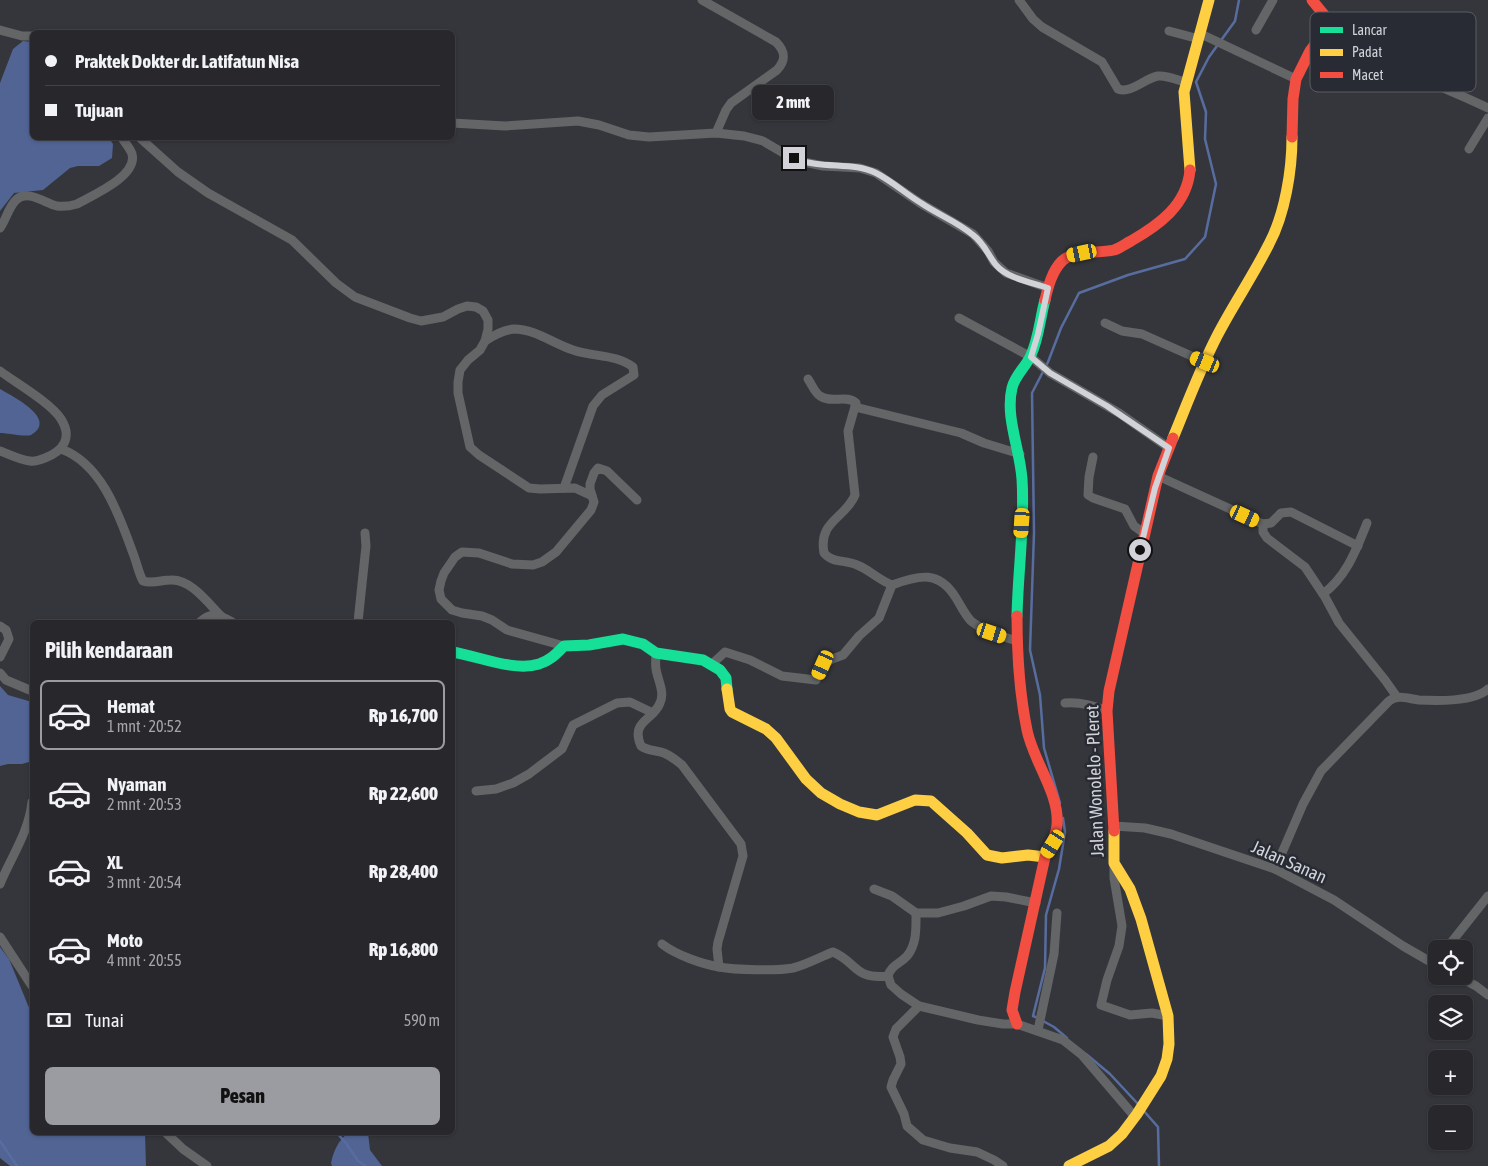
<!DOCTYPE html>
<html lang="id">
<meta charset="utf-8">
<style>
body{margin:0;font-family:"Asap Condensed",sans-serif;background:#343438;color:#f1f3f6;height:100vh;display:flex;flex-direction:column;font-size:19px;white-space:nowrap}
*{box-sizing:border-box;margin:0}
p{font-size:16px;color:#a5a6a9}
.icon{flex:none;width:28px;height:28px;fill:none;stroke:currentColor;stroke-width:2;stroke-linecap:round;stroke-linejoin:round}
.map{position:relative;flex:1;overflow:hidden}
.panel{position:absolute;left:30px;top:620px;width:425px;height:515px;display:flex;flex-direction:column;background:#28282c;border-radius:8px;box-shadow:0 1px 4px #0004,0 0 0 1px #444448}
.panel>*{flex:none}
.banner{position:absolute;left:30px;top:30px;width:425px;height:110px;border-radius:8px;box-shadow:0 1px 4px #0004,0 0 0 1px #444448;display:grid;align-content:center;height:110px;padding:0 15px;background:#28282c}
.tools{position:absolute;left:1428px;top:940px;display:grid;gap:10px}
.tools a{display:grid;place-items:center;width:45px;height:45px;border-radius:8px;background:#28282c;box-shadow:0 1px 4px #0004,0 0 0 1px #444448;font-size:25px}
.end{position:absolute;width:22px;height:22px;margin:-11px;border:6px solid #d1d3d9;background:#111;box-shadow:0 0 0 2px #111}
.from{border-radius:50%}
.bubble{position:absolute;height:35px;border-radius:8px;background:#28282c;box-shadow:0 1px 4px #0004,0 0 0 1px #444448;font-size:16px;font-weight:800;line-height:35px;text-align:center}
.car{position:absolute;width:15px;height:30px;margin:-15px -8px;border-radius:6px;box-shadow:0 0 4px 1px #0007;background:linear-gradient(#f5c518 24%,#345 0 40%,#f5c518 0 76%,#345 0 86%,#f5c518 0)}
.banner b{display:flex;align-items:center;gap:18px;height:48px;font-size:19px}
.banner b+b{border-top:1px solid #444448}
.banner i{width:12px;height:12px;background:#f1f3f6}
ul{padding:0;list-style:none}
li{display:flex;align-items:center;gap:15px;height:70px;margin:0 10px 8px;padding:0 5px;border:2px solid transparent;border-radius:8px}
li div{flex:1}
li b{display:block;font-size:19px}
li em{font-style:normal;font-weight:800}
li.on{border-color:#9a9ca2}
li>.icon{width:45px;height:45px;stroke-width:1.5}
h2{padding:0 15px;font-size:22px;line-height:60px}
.pay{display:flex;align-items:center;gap:12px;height:55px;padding:0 15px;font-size:19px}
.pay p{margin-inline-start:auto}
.primary-button{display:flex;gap:10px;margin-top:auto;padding:10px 15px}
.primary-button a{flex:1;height:58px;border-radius:8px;background:#9a9ca2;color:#111;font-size:20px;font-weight:800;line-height:58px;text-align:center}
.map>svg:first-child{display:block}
.forest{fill:#516494}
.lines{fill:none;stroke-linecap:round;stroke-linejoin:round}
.stream{stroke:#586d9f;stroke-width:2.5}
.street{stroke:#646566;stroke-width:9}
.fast{stroke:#16e098;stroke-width:11}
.slow{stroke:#ffcf43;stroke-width:11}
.jam{stroke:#f24e42;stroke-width:11}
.route{stroke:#d1d3d9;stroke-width:6}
.labels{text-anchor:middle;stroke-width:5;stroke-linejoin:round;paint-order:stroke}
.street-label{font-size:18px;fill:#d1d3d9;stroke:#282b33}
.key{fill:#282b33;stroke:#5b5d65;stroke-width:1}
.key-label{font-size:14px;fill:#d1d3d9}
</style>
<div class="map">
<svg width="1488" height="1166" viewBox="0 0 1488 1166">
<rect width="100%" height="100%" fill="#35363b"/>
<g class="forest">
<polygon points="23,41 32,42 32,138 109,138 113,144 112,158 99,166 78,166 70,168 43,190 14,193 0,211 0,83 13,49"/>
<path d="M0,389C10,395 45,412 39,427C38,430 34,433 31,435C25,437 7,433 0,433Z"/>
<polygon points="0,686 8,695 32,702 32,759 29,762 22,764 8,764 0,766"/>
<polygon points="0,947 9,959 32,1015 32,1132 145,1133 146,1166 10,1166 0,1158"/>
<path d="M348,1133H368L370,1150L382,1166H332L331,1163C334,1150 338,1141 348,1133Z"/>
</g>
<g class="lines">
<g class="stream">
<polyline points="1060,803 1044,748 1040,695 1030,650 1034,533 1032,393 1048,362 1061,328 1079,293 1128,275 1185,259 1205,237 1216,184 1205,139 1206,112 1196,82 1209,57 1235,21 1239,0"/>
<polyline points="1038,1018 1033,1016 1045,968 1046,915 1059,869 1065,832 1063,818"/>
<polyline points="1043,1021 1054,1027 1067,1038"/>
<polyline points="1086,1054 1110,1074 1138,1104"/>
<polyline points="1143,1110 1158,1127 1159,1166"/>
<polyline points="336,1132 346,1143 358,1161 366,1166"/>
<polyline points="0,1141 17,1166"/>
</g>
<g class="street">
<path d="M702,0L776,42C786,52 786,60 777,70L731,103L726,110L716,133"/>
<path d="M1019,0L1033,19L1042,27L1102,62L1118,89C1131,94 1145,78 1158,76C1167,75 1177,80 1185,82"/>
<path d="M1328,23C1349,19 1369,45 1385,57C1415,79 1454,91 1488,108"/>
<polyline points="0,30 22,36 32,36"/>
<polyline points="1256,30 1273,0"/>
<polyline points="1169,31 1199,39"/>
<polyline points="1201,34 1296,79"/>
<polyline points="452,123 505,126 578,121 599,125 629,135 649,137 716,133 744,136 763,141 785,154 804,162 823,166 860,168 876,173 920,203 973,234 988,251 994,262 1006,273 1048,288"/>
<polyline points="140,138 178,172 208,193 292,240 336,283 355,297 410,318 421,321 443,317 458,309 467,306 476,307 483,311 488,320 488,329 485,341 480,350 468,360 460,370 458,382 458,393 470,447 479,455 529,488 540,489 575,488 592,496"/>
<polyline points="1469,149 1488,118"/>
<path d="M0,228C6,220 8,208 16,200C27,189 45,203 57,206C64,207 70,206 77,204C93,195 138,176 132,154C130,148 125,143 122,138"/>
<polyline points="959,318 1031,357 1050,373 1119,413 1169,448"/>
<polyline points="1105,323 1122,331 1142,334 1205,362"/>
<path d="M485,341C494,335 503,330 514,329C535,329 554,344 573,350C593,357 616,354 633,367L634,375L602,395L593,406L564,488"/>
<path d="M0,371C16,383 51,403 61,419C73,438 63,451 45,458C40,460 35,462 30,461C20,460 9,454 0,451"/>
<path d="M808,379C812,385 815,393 820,396C831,404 847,394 856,403L848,431L855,495C845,519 818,521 824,553C833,564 845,559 857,565C870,570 877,579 892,585"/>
<polyline points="855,407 961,433 984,443 1020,454"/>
<path d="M61,449C103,464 120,518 134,556C137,564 139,574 143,581C152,584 162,580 171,580C191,579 208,603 221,616"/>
<polyline points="1093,457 1089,477 1088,495 1093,498 1125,509 1134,526 1144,533"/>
<polyline points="1158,476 1263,524 1271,523 1281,513 1291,512 1358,546"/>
<polyline points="1263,524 1263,532 1267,538 1305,567 1325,597 1339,623 1385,680 1397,697"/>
<path d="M1323,594C1347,576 1356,550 1367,523"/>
<path d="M200,622C211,611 220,615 232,622"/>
<polyline points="358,622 366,546 365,533"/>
<polyline points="0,626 6,630 9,639 0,657"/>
<polyline points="564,646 507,630 492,620 482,616 462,613 452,610 441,599 439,590 441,581 444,573 455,557 462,552 479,553 512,564 533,565 542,562 556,552 591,510 594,502 590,489 590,484 594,473 598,468 607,471 637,500"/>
<path d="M656,653C656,658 655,664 656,669C658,681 665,692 660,703C653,721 630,721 641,746C648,751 656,750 664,753C671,756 676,760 682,765L741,844L743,856L718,942L717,949L719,967"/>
<path d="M712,664L725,652L750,660L782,676L816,680L823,665L832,659L843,655L859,636L879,618L892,585C919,575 939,570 956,598C961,606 965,615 971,621C985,632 1001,636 1017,641"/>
<polyline points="0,673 6,680 32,691"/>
<path d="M1065,703C1080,702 1093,705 1107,711"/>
<polyline points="476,791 496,789 513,783 529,774 562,749 573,725 617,703 630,702 653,713"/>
<polyline points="1114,826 1145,828 1171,834 1275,869 1334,900 1403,946 1436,965"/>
<polyline points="1114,864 1114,878 1122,926 1119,946 1107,980 1101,1005 1130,1015 1152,1013 1168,1016"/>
<path d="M1275,869L1303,804L1321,771L1389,701C1398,694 1409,699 1419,700C1438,701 1474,702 1488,689"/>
<path d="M0,884C11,857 29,832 32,802"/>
<polyline points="874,889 892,896 916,913 938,913 964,906 991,896 1006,897 1036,903"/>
<path d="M916,913C916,928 917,944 907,956C900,964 891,965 888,976L891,985L901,994L919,1006L978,1020L1003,1024H1017L1063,1040L1082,1055L1135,1117"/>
<polyline points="0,937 32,986"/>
<path d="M662,944C676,955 702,964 719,967C735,970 778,971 793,968C806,965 820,957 833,952C857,962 854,980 888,976"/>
<polyline points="1446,949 1488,896"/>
<polyline points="1457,976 1476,986 1488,995"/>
<polyline points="919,1006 896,1029 893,1037 900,1057 901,1064 893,1080 891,1087 904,1114 907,1126 923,1140 950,1148 977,1152 994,1160 1003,1166"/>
<polyline points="1038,1030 1054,954 1057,913"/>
<polyline points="165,1132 183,1149 207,1166"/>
</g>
<g class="fast">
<path d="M1017,616C1018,570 1025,524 1022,479C1020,449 1005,417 1012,388C1015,375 1026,367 1031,355C1039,338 1040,318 1045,300"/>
<path d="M452,652C478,656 514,672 539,664C550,661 557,653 564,646L589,645L623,639L643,644L656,653L703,660L720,670L726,678L727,689"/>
</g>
<g class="slow">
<polyline points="1190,170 1184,92 1209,0"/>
<path d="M1173,438C1187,404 1200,369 1217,336C1233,305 1253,276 1269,244C1285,214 1292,170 1292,137"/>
<polyline points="727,689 730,709 732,712 766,729 776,738 806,779 821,793 840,804 859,812 877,815 915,800 931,801 967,833 987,855 1002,858 1028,855 1045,857"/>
<polyline points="1069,1166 1109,1146 1122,1134 1137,1114 1161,1076 1167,1059 1169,1044 1168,1016 1141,919 1130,889 1114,863 1114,831"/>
</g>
<g class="jam">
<polyline points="1292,137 1293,99 1296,79 1310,51 1325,31 1328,23 1325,16 1312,0"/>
<path d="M1045,300C1048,287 1052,271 1062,261C1075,249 1097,254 1114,250C1120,248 1125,244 1131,241C1159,225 1187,205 1190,170"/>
<path d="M1017,616C1017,651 1020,696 1027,730C1033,761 1060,794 1057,825C1056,837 1050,847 1045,857L1015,992L1012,1010L1017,1024"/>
<polyline points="1114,831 1107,711 1109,691 1158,476 1173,438"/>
</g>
</g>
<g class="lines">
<path class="route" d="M794,158C822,170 852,161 876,173C892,181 906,194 921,203C937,214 958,222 973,235C984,243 988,255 996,265C1008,279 1031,282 1048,288L1038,334L1031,357L1050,373L1107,406L1169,448L1155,488L1140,550"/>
</g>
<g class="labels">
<g class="street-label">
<text transform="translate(1095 781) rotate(-92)" y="6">Jalan Wonolelo - Pleret</text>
<text transform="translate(1289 862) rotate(24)" y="6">Jalan Sanan</text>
</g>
</g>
<rect x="1310" y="12" width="166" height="80" rx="8" class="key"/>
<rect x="1320" y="27" width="23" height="6" fill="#16e098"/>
<rect x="1320" y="49" width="23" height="7" fill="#ffcf43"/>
<rect x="1320" y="72" width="23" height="6" fill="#f24e42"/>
<g class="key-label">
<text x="1352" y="35">Lancar</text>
<text x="1352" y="57">Padat</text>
<text x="1352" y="80">Macet</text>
</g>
</svg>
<div class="tools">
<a><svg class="icon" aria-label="locate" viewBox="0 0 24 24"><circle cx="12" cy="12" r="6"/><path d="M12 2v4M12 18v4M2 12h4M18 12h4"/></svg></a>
<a><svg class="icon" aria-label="layers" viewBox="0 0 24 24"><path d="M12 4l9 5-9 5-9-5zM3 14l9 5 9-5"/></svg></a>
<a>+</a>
<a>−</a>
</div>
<i class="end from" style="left:1140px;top:550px"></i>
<i class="end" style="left:794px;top:158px"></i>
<div class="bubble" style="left:752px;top:85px;width:82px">2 mnt</div>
<i class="car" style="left:1082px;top:253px;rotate:258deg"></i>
<i class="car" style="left:1205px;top:362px;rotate:292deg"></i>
<i class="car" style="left:1245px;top:516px;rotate:115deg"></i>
<i class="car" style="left:1022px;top:523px;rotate:184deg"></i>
<i class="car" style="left:992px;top:633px;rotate:108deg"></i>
<i class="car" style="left:823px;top:665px;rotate:204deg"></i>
<i class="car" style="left:1053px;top:844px;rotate:212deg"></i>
<div class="banner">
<b><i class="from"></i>Praktek Dokter dr. Latifatun Nisa</b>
<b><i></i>Tujuan</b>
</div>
<section class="panel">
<h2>Pilih kendaraan</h2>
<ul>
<li class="on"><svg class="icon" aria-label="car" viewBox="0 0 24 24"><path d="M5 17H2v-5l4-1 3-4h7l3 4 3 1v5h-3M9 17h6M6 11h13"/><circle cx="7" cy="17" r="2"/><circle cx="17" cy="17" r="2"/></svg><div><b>Hemat</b><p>1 mnt · 20:52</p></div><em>Rp 16,700</em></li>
<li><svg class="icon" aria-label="car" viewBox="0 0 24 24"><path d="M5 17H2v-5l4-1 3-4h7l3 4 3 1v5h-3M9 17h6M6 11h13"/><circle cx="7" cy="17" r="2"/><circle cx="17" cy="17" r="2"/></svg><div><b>Nyaman</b><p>2 mnt · 20:53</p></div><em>Rp 22,600</em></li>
<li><svg class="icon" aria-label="car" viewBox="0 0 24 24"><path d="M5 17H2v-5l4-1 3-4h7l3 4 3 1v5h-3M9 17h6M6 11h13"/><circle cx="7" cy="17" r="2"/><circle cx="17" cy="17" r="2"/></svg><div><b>XL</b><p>3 mnt · 20:54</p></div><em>Rp 28,400</em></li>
<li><svg class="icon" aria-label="car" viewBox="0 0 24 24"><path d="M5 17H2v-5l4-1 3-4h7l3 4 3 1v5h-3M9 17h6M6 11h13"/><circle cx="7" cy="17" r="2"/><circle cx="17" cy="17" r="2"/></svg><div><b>Moto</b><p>4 mnt · 20:55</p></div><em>Rp 16,800</em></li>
</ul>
<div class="pay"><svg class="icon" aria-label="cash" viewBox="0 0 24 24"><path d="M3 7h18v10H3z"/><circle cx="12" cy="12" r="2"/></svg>Tunai<p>590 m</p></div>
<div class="primary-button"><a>Pesan</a></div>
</section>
</div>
